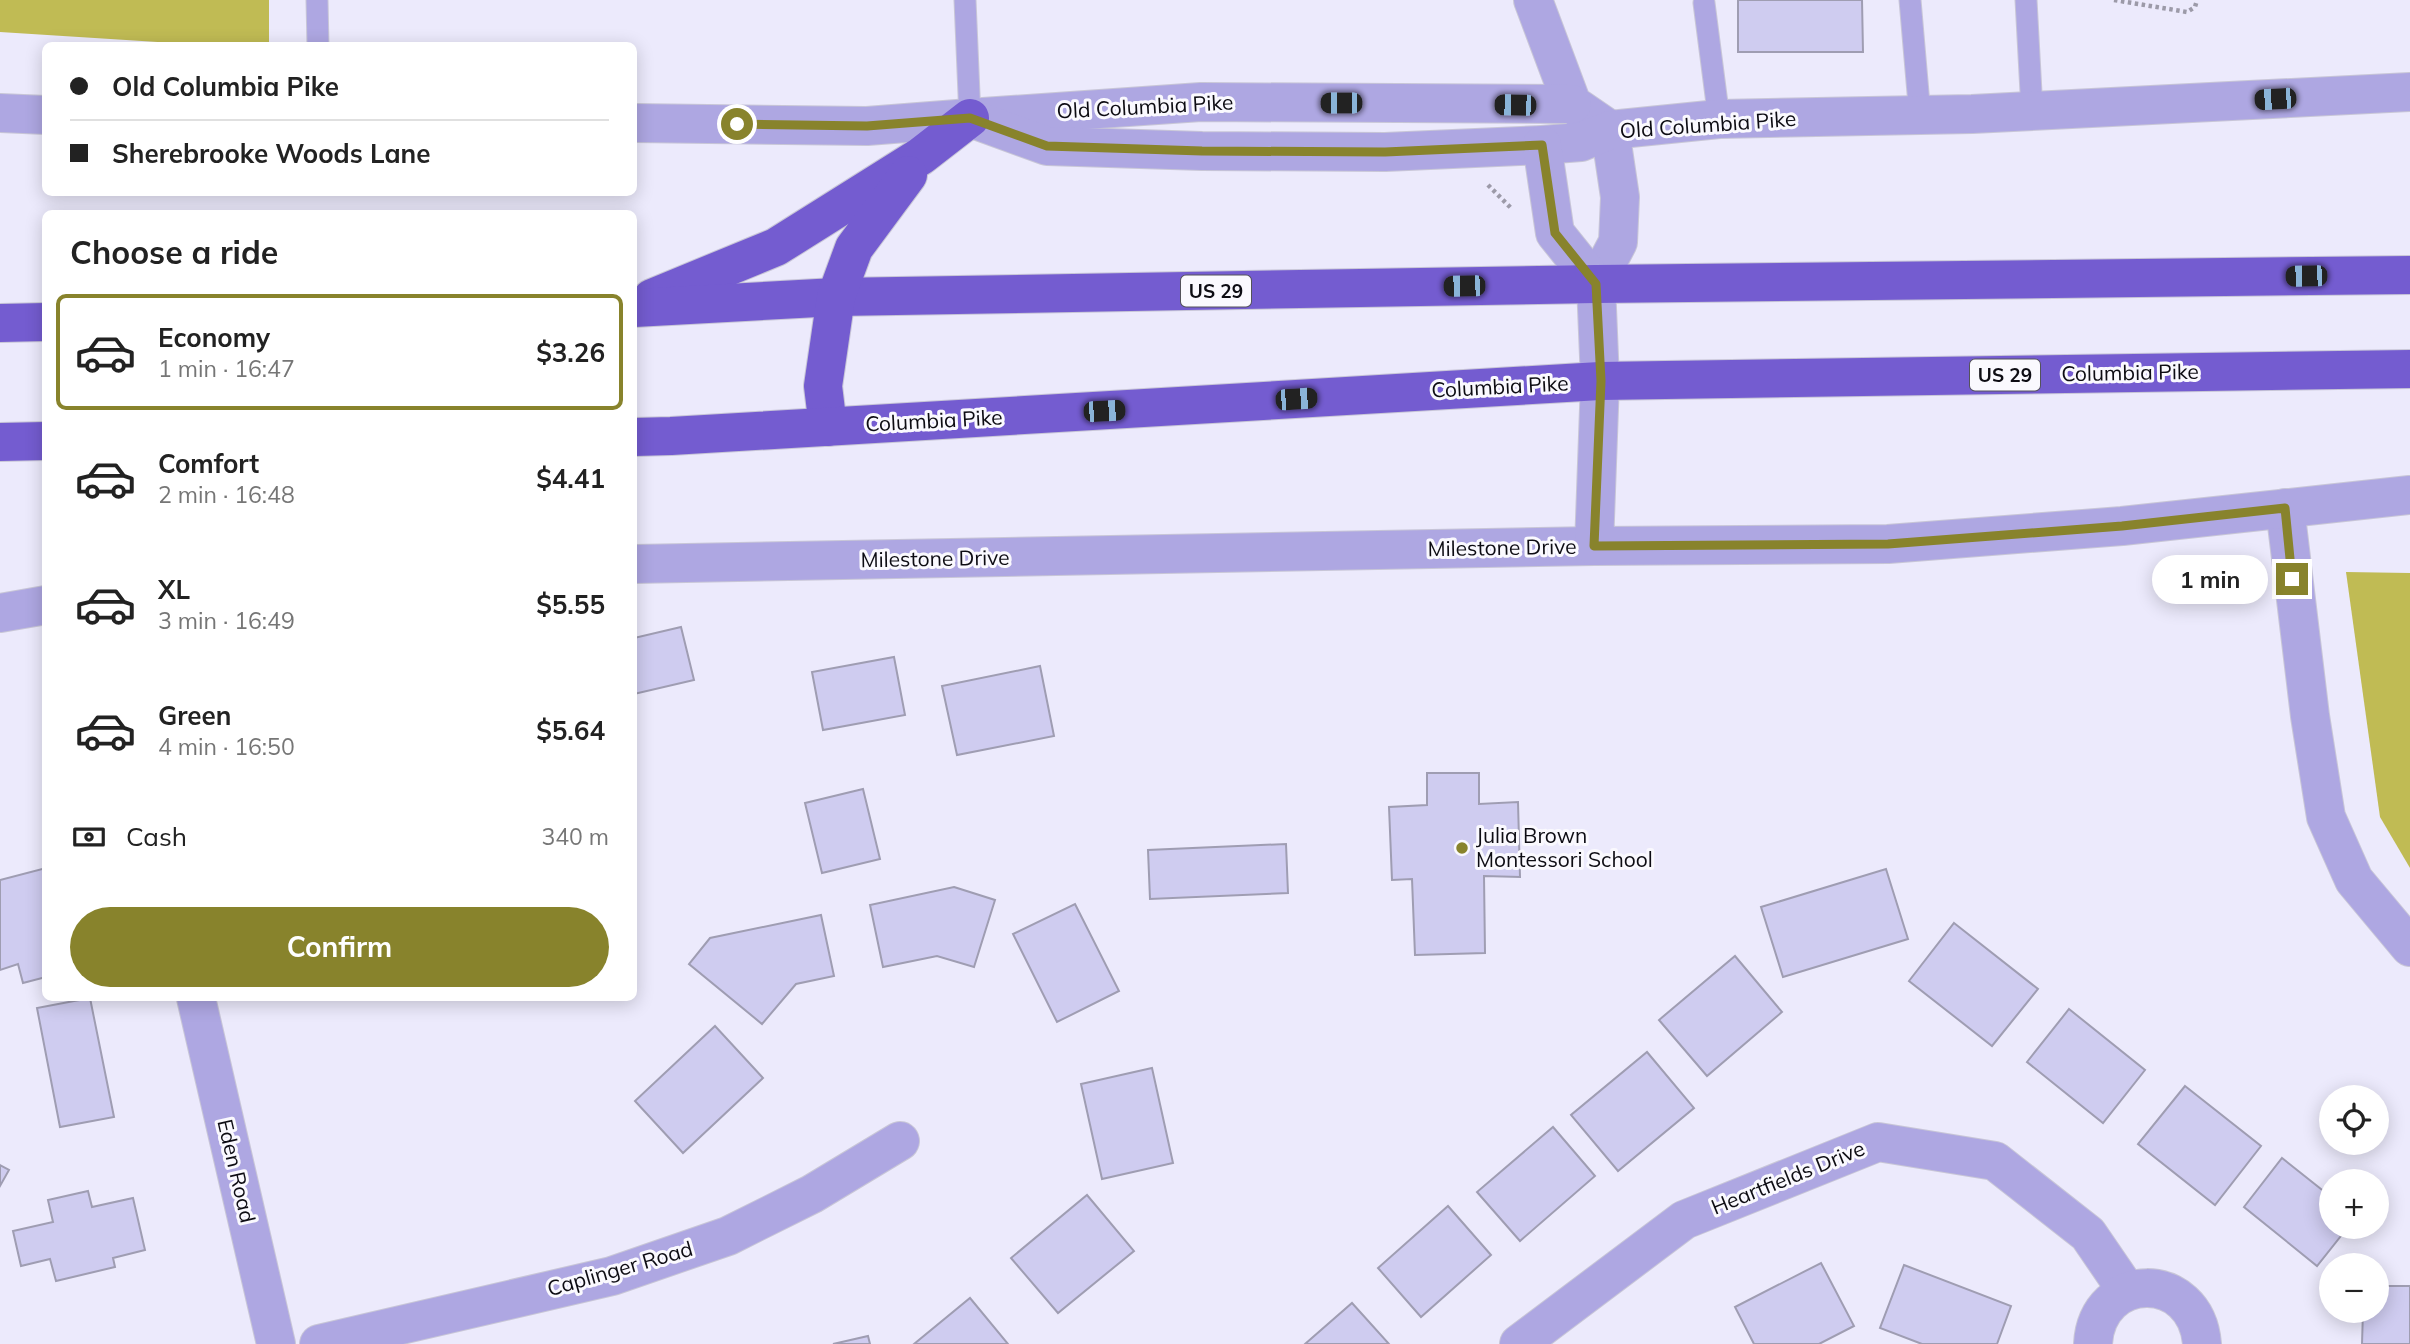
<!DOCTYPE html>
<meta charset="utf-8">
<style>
body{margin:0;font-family:Mulish,sans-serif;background:#f6f6f6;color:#222;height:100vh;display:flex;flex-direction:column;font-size:26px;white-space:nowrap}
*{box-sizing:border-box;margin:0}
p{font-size:23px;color:#767676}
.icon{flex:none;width:38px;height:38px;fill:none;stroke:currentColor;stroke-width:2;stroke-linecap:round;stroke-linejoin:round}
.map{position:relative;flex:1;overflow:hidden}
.sheet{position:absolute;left:42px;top:210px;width:595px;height:791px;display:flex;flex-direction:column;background:#fff;border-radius:10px;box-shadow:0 4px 18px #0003}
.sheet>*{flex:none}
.top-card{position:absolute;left:42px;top:42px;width:595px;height:154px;border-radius:10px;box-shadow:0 4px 18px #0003;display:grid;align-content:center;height:154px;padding:0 28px;background:#fff}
.controls{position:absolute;left:2319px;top:1085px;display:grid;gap:14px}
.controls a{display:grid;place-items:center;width:70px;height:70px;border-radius:50%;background:#fff;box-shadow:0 4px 18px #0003;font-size:35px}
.end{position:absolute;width:32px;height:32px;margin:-16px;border:9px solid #88832c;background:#fff;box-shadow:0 0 0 4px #fff}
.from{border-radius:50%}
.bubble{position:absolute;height:49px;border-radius:24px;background:#fff;box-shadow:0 4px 18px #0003;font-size:23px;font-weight:700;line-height:49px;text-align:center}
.car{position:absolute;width:21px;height:42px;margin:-21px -10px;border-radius:9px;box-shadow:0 0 5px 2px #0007;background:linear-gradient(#222 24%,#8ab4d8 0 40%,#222 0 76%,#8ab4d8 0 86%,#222 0)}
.top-card b{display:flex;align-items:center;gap:24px;height:66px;font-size:26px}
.top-card b+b{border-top:2px solid #e0e0e0}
.top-card i{width:18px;height:18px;background:#222}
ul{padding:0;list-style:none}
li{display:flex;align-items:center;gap:21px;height:116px;margin:0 14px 10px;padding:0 14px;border:4px solid transparent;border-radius:10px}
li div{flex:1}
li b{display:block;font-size:26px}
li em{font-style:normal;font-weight:700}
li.on{border-color:#88832c}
li>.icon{width:63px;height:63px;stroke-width:1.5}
h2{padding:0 28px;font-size:32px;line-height:84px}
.pay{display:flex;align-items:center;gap:18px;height:77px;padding:0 28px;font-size:26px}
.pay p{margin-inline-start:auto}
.button{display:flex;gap:14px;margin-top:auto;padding:14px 28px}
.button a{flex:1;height:80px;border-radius:42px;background:#88832c;color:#fff;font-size:28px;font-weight:700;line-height:80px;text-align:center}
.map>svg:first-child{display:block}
.forest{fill:#c0bb54}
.building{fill:#cfccf0;stroke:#9f9db2;stroke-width:2}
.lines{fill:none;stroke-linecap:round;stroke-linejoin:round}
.service-casing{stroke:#c8c6d7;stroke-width:23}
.minor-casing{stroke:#c8c6d7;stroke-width:40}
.tertiary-casing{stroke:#c8c6d7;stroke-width:40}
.trunk-casing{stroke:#c8c6d7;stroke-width:40}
.path{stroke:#9c9aa8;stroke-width:4.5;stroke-dasharray:3.5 3.5;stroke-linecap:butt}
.service{stroke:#aea7e2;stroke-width:21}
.minor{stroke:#aea7e2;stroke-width:38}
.tertiary{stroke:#aea7e2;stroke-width:38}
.trunk{stroke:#745cd0;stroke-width:38}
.route{stroke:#88832c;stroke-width:9}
.poi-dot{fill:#88832c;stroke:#faf9fe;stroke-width:2.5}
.labels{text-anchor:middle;stroke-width:6;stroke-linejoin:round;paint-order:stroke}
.shield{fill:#faf9fe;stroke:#54535a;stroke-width:2}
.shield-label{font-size:19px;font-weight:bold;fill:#0d0c13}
.street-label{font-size:21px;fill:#0d0c13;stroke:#faf9fe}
.poi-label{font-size:21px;fill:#0d0c13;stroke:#faf9fe;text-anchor:start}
</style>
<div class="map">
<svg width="2410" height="1344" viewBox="0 0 2410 1344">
<rect width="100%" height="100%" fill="#eceafc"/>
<g class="forest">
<polygon points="0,0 269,0 269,45 205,45 0,32"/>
<polygon points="2346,572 2410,573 2410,868 2380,817"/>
</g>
<g class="building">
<polygon points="1738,0 1862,0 1863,52 1738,52"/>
<polygon points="681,627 694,680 634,694 634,638"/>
<polygon points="894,657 905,715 823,730 812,672"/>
<polygon points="1040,666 1054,736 957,755 942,686"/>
<polygon points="1427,773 1479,773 1479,804 1518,802 1520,877 1484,876 1485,953 1415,955 1412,879 1392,880 1389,807 1427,805"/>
<polygon points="863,789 880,859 822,873 805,803"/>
<polygon points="1286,844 1288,893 1150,899 1148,850"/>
<polygon points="46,868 46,977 23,983 18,964 0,970 0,880"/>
<polygon points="1886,869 1908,939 1783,977 1761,907"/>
<polygon points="954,887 995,900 974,967 937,956 883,967 870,905"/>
<polygon points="1075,904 1119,991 1057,1022 1013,934"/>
<polygon points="821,915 834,976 796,984 762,1024 689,964 710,938"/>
<polygon points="1954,923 2038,989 1992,1046 1909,981"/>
<polygon points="1735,956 1782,1012 1707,1076 1659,1020"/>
<polygon points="90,998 114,1117 60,1127 37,1008"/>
<polygon points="2069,1009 2145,1070 2103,1123 2027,1062"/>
<polygon points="715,1026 763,1078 683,1153 635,1101"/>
<polygon points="1647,1052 1694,1108 1618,1171 1571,1115"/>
<polygon points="1152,1068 1173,1163 1102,1179 1081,1084"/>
<polygon points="2185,1086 2261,1146 2215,1205 2138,1144"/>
<polygon points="1553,1127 1595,1176 1520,1241 1477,1192"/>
<polygon points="2282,1158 2331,1197 2331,1227 2348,1227 2317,1266 2244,1207"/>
<polygon points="0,1165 9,1170 0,1186"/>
<polygon points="88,1191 92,1207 133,1198 145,1250 113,1258 115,1267 56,1281 50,1259 21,1266 13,1231 53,1222 48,1200"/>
<polygon points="1087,1195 1134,1251 1058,1313 1011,1258"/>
<polygon points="1448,1206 1491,1255 1421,1317 1378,1268"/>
<polygon points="1821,1263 1854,1326 1819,1344 1754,1344 1735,1307"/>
<polygon points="1904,1265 2011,1306 1997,1344 1922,1344 1880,1328"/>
<polygon points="2376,1286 2410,1286 2410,1344 2362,1344 2363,1311 2376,1311"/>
<polygon points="970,1298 1008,1344 914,1344"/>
<polygon points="1352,1303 1389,1344 1305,1344"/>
<polygon points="868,1336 870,1344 833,1344"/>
</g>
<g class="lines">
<g class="service-casing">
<g id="service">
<polyline points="317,0 318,46"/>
<polyline points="965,0 970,118"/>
<polyline points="1910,0 1920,116"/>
<polyline points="2026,0 2032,111"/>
<polyline points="1704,3 1719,119"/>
</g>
</g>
<g class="minor-casing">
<g id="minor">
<polyline points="0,113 46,115"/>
<polyline points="634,123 867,126 970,118"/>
<polyline points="1610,130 1719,119 1972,114 2410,92"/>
<polyline points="2285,508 2310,716 2326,817 2354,880 2410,947"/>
<polyline points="634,564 1594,546"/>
<polyline points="0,613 46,605"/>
<polyline points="196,998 276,1344"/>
<polyline points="319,1344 612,1276 728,1236 812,1194 900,1141"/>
<polyline points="1519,1344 1684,1220 1878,1142 1995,1161 2088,1234 2127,1291"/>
<path d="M2093,1344C2097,1270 2196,1269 2202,1344"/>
</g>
</g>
<g class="tertiary-casing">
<g id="tertiary">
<polyline points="1533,0 1572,104 1610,130 1620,197 1618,242 1596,284 1600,381 1594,546 1888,544 2122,526 2410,495"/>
<polyline points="983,117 1201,102 1572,104"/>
<polyline points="970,118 1047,146 1202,151 1385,152 1542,145 1581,142 1610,130"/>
<polyline points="1542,145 1555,233 1596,284"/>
</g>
</g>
<g class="trunk-casing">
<g id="trunk">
<polyline points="652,298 776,247 921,156 970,118"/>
<polyline points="634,308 836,297 1596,284 2410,275"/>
<polyline points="0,323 46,322"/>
<polyline points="828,427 823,386 836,297 854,248 908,175"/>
<polyline points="634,437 671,436 1600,381 2410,369"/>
<polyline points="0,442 46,441"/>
</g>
</g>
<g class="path">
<polyline points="2114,0 2187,12 2195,7 2197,0"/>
<polyline points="1488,185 1511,208"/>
</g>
<use href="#service" class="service"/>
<use href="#minor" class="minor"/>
<use href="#tertiary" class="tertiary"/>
<use href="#trunk" class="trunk"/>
</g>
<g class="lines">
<polyline class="route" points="737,124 867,126 970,118 1047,146 1202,151 1385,152 1542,145 1555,233 1596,284 1601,381 1594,546 1888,544 2122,526 2285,508 2292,579"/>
</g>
<circle class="poi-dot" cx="1462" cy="848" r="7"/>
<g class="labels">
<g class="shield">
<rect x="1181" y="275.5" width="70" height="31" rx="5"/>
<rect x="1970" y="359.5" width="70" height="31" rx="5"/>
</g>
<g class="shield-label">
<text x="1216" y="298">US 29</text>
<text x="2005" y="382">US 29</text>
</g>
<g class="street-label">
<text transform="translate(1145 107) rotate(-3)" y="7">Old Columbia Pike</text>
<text transform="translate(1708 125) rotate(-4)" y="7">Old Columbia Pike</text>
<text transform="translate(2130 373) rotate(-1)" y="7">Columbia Pike</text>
<text transform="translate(1500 387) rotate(-3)" y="7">Columbia Pike</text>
<text transform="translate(934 421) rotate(-3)" y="7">Columbia Pike</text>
<text transform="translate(1502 548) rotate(-1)" y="7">Milestone Drive</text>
<text transform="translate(935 559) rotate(-1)" y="7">Milestone Drive</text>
<text transform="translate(236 1171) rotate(77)" y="7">Eden Road</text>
<text transform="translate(1788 1178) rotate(-22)" y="7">Heartfields Drive</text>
<text transform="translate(620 1269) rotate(-16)" y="7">Caplinger Road</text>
</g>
<g class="poi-label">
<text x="1476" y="843">Julia Brown<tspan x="1476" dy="24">Montessori School</tspan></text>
</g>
</g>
</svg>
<div class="controls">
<a><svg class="icon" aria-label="locate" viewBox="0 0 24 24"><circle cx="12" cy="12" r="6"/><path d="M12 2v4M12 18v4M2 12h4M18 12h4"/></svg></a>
<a>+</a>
<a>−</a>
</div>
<i class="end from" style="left:737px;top:124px"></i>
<i class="end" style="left:2292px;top:579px"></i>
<div class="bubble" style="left:2152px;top:555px;width:116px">1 min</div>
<i class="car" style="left:2275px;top:99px;rotate:267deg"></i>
<i class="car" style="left:1341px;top:103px;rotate:270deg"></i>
<i class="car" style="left:1515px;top:105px;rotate:271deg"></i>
<i class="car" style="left:2306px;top:276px;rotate:269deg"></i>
<i class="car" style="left:1464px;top:286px;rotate:269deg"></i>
<i class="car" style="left:1296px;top:399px;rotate:86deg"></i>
<i class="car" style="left:1104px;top:411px;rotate:87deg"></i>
<div class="top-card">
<b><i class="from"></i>Old Columbia Pike</b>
<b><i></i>Sherebrooke Woods Lane</b>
</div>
<section class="sheet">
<h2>Choose a ride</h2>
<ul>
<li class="on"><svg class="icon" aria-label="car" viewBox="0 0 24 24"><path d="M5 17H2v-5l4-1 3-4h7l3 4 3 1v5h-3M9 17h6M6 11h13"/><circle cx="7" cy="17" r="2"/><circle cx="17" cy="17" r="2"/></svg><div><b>Economy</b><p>1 min · 16:47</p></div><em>$3.26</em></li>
<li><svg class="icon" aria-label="car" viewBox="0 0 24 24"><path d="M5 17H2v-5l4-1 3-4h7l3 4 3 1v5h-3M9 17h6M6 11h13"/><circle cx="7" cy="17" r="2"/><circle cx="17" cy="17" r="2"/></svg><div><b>Comfort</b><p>2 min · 16:48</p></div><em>$4.41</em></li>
<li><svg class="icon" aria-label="car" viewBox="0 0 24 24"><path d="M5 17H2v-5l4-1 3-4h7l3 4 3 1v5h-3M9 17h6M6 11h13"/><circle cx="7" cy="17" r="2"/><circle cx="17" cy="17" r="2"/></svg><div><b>XL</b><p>3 min · 16:49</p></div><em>$5.55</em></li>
<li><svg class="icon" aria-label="car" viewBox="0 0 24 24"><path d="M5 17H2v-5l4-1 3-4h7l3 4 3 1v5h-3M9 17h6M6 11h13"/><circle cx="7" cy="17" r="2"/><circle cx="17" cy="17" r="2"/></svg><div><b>Green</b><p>4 min · 16:50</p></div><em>$5.64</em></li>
</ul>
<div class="pay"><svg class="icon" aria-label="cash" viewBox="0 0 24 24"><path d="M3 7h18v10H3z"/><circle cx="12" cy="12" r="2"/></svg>Cash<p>340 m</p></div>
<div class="button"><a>Confirm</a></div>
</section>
</div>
